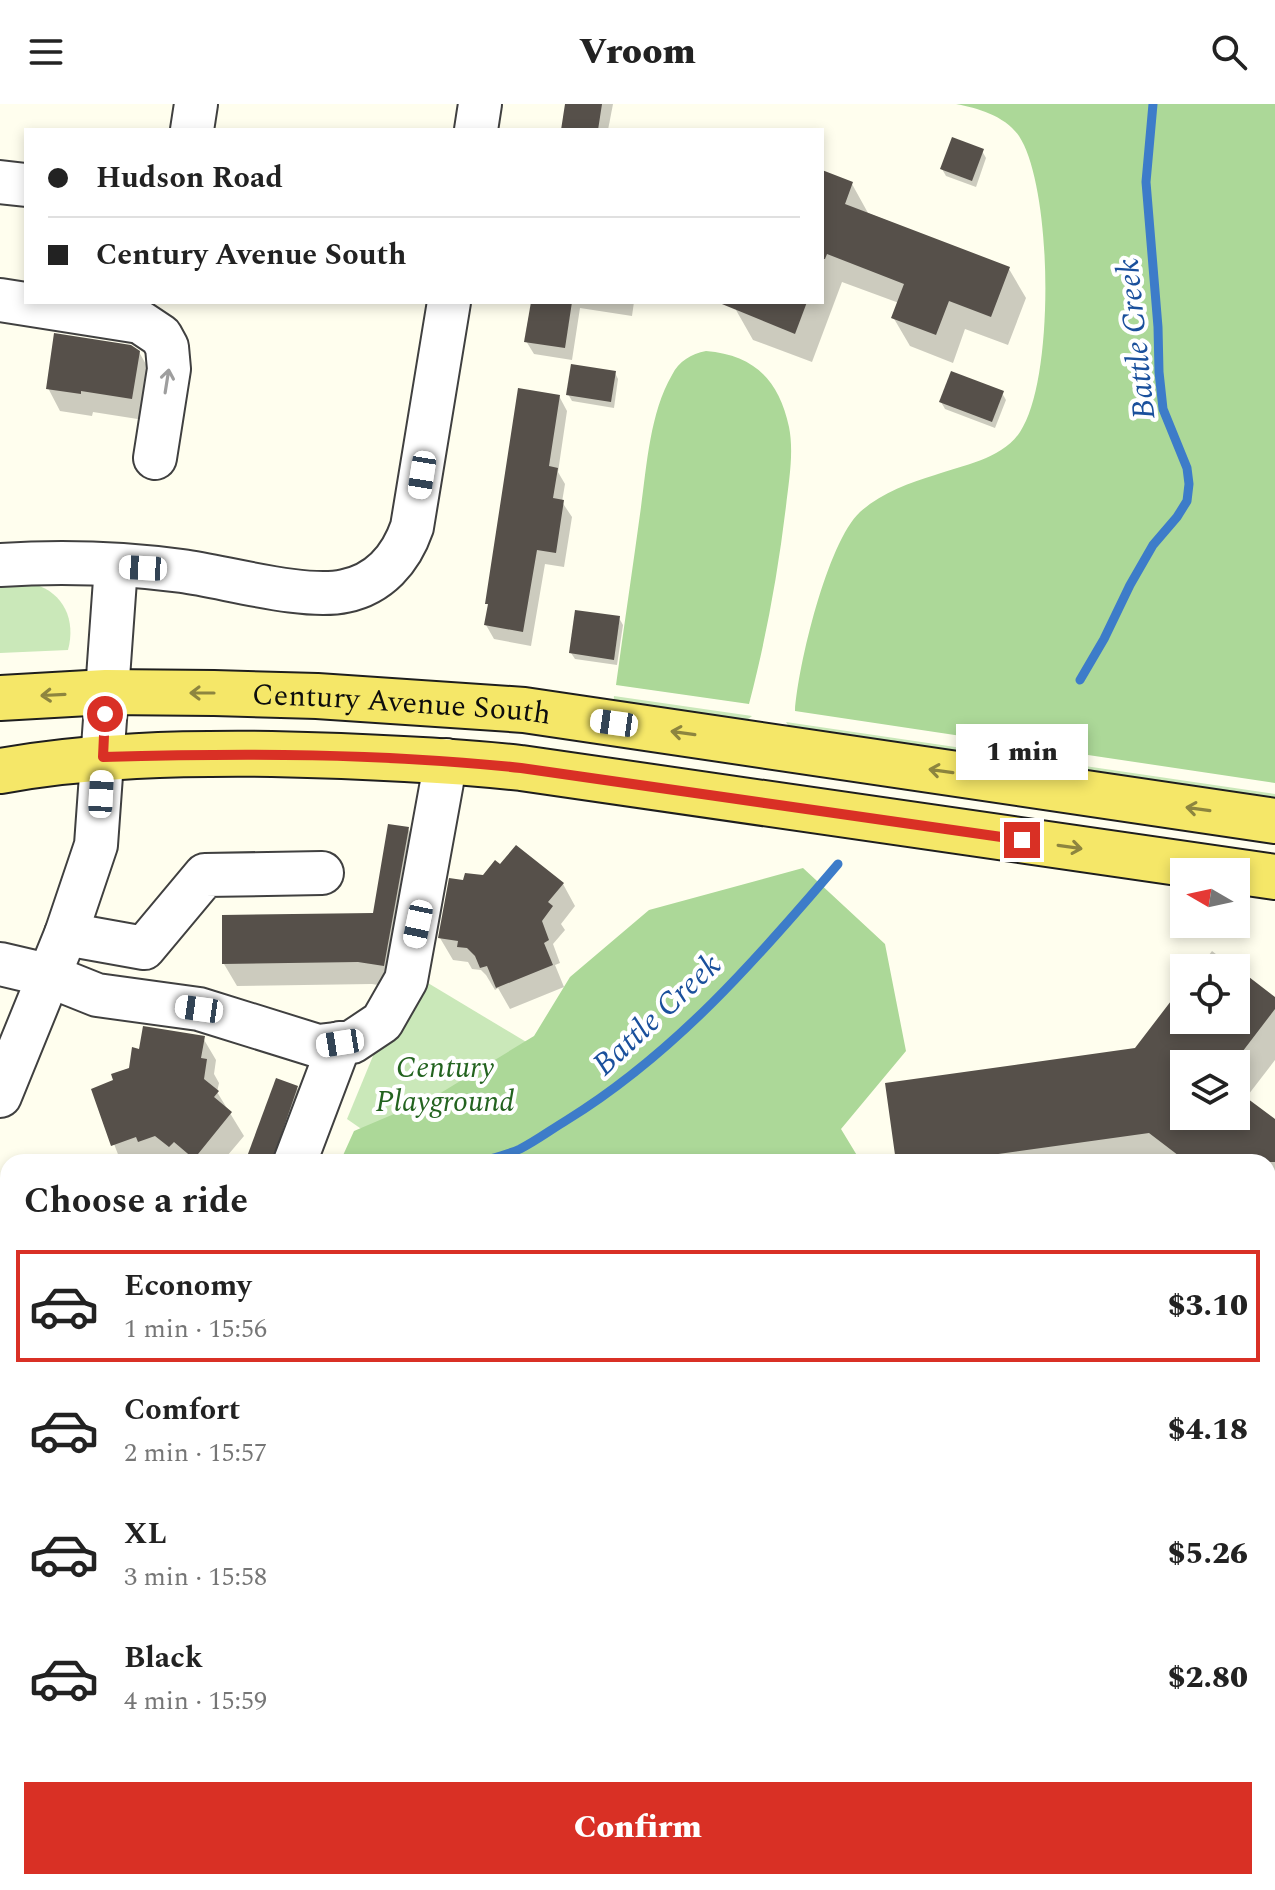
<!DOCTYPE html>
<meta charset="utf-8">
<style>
body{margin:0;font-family:Spectral,serif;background:#f2f2f2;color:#222;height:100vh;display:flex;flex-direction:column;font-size:30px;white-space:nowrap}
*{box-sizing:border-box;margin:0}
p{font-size:26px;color:#767676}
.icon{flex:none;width:44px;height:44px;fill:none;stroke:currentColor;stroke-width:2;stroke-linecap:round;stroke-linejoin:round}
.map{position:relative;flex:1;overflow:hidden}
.details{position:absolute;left:0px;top:1050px;width:1276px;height:736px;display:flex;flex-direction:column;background:#fff;border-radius:24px 24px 0 0;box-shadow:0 4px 12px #0003}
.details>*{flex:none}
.guide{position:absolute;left:24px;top:24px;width:800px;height:176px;border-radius:0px;box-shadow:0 4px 12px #0003;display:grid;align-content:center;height:176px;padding:0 24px;background:#fff}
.needle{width:52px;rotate:279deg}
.fabs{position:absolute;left:1170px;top:754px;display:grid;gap:16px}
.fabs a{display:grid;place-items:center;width:80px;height:80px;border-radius:0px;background:#fff;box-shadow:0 4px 12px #0003;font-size:40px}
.end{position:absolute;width:36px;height:36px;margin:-18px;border:10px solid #d93025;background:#fff;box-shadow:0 0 0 4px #fff}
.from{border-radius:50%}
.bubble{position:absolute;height:56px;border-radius:0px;background:#fff;box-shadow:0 4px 12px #0003;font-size:26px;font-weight:800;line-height:56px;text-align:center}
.car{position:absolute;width:24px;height:48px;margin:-24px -12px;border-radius:10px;box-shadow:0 0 6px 2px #0007;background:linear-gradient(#fff 24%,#345 0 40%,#fff 0 76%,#345 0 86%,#fff 0)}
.guide b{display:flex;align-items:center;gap:28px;height:76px;font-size:30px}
.guide b+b{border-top:2px solid #e0e0e0}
.guide i{width:20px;height:20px;background:#222}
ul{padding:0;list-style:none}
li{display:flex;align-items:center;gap:24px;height:112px;margin:0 16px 12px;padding:0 8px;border:4px solid transparent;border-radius:0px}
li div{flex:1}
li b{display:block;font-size:30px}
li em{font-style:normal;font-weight:800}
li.current{border-color:#d93025}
li>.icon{width:72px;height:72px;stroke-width:1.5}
h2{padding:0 24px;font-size:36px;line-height:96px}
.cta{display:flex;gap:16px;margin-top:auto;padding:16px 24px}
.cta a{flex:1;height:92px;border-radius:0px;background:#d93025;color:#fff;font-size:32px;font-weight:800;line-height:92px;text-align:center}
header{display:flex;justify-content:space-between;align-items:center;height:104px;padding:0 24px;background:#fff;font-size:36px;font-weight:800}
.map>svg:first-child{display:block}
.green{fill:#cae8b9}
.forest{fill:#acd898}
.shadow{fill:#0003;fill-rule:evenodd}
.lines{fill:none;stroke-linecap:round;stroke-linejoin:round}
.stream{stroke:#3d7cc9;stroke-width:9}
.building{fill:#56504a}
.minor-casing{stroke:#404040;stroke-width:46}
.major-casing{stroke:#1e1e1e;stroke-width:48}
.minor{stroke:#fff;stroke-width:42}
.major{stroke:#f5e768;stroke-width:44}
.oneway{stroke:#9e9e9e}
.oneway2{stroke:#8d853f}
.route{stroke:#d93025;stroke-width:10}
.labels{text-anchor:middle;stroke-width:8;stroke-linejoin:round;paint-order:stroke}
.street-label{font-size:30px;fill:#0d0d0d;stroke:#fff}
.park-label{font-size:30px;font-style:italic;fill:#23631f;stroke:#fff}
.water-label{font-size:32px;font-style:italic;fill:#1a509c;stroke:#fff}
</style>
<header><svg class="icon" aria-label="menu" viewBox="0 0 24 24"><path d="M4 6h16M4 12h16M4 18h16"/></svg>Vroom<svg class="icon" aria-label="search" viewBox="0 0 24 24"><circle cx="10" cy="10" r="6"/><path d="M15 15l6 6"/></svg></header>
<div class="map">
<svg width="1275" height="1786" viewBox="0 0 1275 1786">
<rect width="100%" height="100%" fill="#fffeee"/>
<g class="green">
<path d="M34,480C64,489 76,516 68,546L0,549V481Z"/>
<polygon points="614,592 752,612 741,621 613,602"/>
<polygon points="786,618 1275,690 1275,699 793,629"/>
<polygon points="408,867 611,989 409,1058 347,1015"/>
</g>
<g class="forest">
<path d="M956,0H1275V679L795,607C798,562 827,439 860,408C881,389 909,379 935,371C964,361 1002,355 1020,328C1055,277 1053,84 1019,32C1005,12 978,4 956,0Z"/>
<path d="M706,247C754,251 779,276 789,323C794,348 789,376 786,402C778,469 766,535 749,600L616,581C624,522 633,462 641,403C647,360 650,309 672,271C679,257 691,250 706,247Z"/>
<polygon points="803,764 885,840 906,947 841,1025 861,1058 340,1058 354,1027 434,993 534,932 570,873 649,806"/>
<polygon points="8,1748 8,1778 444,1778 443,1786 0,1786"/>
</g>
<g class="shadow">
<polygon points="567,0 613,0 608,26 563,26"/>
<polygon points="982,47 986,54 976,83 946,72 942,65"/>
<polygon points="822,69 852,80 868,109 1009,165 1026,194 1008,241 965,225 953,259 910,242 893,213 899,199 842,178 812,258 753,236 736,206 739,198 822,198"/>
<polygon points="533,198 634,198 632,212 580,204 572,256 534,250 526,237"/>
<polygon points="139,248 152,271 144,316 93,308 92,312 60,307 48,284"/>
<polygon points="615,269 618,275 614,304 572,297 568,290"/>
<polygon points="1002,289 1006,296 995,324 945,305 941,298"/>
<polygon points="559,292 567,307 558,368 565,380 562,398 572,413 564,463 545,460 531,542 494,535 486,521 489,503 487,499"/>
<polygon points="619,514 623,521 617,561 575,555 571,549"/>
<polygon points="408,725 421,747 396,884 372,880 237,882 224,860 375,811"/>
<polygon points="563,780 575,802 561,820 565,826 553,840 560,859 555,861 564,883 510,905 498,884 495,886 486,871 481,866 472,865 468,858 453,856 440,834"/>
<polygon points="1212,847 1234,864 1199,864"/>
<path d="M1236,865L1275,895V956L1245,995L1275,1018V1140L1268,1134V1058H898L1136,946L1184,883V916H1236ZM1184,960H1236V1012H1184Z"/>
<polygon points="203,934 216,956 214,970 219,979 217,988 244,1032 222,1058 175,1058 169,1053 157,1058 121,1058 93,986 116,977 131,965 141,947"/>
<polygon points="297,984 310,1006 290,1058 248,1058"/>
<polygon points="1268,1239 1275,1246 1275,1352 1268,1350"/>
<polygon points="8,1258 8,1380 0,1403 0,1279"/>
<polygon points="1268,1500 1275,1501 1275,1606 1268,1605"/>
<polygon points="1268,1752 1275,1753 1275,1786 1155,1786 1103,1778 1268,1778"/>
<polygon points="543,1778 590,1778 589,1786 542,1786"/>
</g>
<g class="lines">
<g class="stream">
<polyline points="1080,576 1104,535 1130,481 1153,441 1177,413 1187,397 1189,380 1187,364 1163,305 1159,268 1158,223 1146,78 1153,0"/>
<path d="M479,1058C493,1054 507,1051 520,1045C536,1037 552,1025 567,1016C674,950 757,855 838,760"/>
<polyline points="179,1786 181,1778"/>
</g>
</g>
<g class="building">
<polygon points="565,0 602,0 598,26 561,26"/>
<polygon points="952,33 984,45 972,77 940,65"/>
<polygon points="822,66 853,78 845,100 1010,163 991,213 949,197 936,231 891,214 904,180 827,150 825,155 822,155"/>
<polygon points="531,198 572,198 565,244 524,238"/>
<polygon points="717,198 807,198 795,230"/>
<polygon points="54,229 131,241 140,247 132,295 81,287 81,290 46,285"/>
<polygon points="571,260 616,267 611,298 566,291"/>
<polygon points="951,267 1004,287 992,318 939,298"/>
<polygon points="518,284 560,291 549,362 558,364 553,394 564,396 556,449 537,446 523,528 484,521 488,500 485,500"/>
<polygon points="575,506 620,512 614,556 569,549"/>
<polygon points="388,720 409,723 384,862 358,858 222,860 222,811 373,809"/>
<polygon points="516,741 564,779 548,798 553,802 542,817 549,836 544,839 553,861 496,884 487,862 480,864 475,852 467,844 457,843 458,837 438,834 449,774 463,776 465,769 483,771 495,756 500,760"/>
<polygon points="1236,863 1275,893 1275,905 1233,960 1184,960 1184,1012 1236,1012 1236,986 1275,1015 1275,1058 1187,1058 1149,1029 941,1058 896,1058 885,979 1135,944 1184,880 1184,916 1236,916"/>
<polygon points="143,922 205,932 201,954 207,955 204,975 219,987 214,993 232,1008 194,1055 174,1038 169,1043 155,1032 138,1038 136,1033 111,1042 91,985 113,976 111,970 129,964 132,943 139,945"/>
<polygon points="276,974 298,982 272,1058 245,1058"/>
</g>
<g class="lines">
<g class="minor-casing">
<g id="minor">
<polyline points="192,26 196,0"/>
<polyline points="476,26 480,0"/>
<polyline points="0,78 26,81"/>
<polyline points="0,196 140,218 161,232 167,243 169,265 155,354"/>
<path d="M0,461C60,457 123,459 182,467C226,473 305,496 345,487C379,480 401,455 412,423L449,198"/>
<polyline points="66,830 144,844 205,771 322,769"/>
<polyline points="0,860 47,871 97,891 199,905 318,942 352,938 382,918 406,876 446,656"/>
<polyline points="0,992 66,830 96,741 116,462"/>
<polyline points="295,1058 340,939"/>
<polyline points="1268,1418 1275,1420"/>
<polyline points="659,1782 687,1786"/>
</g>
</g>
<g class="major-casing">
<g id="major">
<path id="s1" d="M0,594L106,588L214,589L317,592L524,606L1275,717"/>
<path d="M0,667C90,651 181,649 272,650C356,652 438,655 521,664L1275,773"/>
</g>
</g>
<use href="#minor" class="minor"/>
<use href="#major" class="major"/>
</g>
<defs><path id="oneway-shaft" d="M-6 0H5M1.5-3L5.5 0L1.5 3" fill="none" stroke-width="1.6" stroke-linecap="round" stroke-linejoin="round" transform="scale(2)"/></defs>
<use class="oneway" href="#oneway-shaft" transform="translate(167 277) rotate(-81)"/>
<g class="oneway2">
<use href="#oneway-shaft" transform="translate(202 589) rotate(-180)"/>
<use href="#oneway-shaft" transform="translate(53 591) rotate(177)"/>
<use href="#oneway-shaft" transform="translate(683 629) rotate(-172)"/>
<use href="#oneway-shaft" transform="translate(941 667) rotate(-172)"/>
<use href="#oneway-shaft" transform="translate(1198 705) rotate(-172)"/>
<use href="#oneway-shaft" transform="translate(1070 743) rotate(8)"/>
</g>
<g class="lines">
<path class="route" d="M105,610L103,653C243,649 382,649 521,664L1022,736"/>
</g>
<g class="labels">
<g class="street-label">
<text dy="10" stroke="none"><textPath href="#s1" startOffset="402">Century Avenue South</textPath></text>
</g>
<g class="park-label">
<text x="445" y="973">Century<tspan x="445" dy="34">Playground</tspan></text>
</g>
<g class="water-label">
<text transform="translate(1135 235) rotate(-96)" y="11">Battle Creek</text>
<text transform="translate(656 910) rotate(-43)" y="11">Battle Creek</text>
</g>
</g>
</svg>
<div class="fabs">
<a><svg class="needle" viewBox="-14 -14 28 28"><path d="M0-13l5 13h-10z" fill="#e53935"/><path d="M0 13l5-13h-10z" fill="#767676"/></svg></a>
<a><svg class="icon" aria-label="locate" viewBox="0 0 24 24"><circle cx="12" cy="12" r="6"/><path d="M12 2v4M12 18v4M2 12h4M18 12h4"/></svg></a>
<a><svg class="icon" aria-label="layers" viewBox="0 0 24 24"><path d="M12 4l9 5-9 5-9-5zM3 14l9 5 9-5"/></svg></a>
</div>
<i class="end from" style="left:105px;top:610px"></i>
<i class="end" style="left:1022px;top:736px"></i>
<div class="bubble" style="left:956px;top:620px;width:132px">1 min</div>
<i class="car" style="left:422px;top:371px;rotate:189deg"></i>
<i class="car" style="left:143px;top:464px;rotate:273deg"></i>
<i class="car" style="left:614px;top:619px;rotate:278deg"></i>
<i class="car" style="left:101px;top:690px;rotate:3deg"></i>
<i class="car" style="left:418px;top:820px;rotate:192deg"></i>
<i class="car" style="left:199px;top:905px;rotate:278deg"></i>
<i class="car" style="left:340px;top:939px;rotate:261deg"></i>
<div class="guide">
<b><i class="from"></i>Hudson Road</b>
<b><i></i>Century Avenue South</b>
</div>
<section class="details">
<h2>Choose a ride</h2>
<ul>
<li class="current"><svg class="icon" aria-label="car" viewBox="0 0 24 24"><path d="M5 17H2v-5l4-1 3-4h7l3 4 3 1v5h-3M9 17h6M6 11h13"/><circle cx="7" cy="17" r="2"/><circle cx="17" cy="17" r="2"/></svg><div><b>Economy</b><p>1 min · 15:56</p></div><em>$3.10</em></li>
<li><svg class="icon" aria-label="car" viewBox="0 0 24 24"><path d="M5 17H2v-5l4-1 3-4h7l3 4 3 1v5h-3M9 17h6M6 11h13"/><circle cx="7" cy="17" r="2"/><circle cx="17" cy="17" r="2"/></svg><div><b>Comfort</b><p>2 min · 15:57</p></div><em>$4.18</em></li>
<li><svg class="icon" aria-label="car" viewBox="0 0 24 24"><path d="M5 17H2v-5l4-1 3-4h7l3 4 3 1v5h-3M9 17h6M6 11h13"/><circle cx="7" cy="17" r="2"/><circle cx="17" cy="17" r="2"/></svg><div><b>XL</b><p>3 min · 15:58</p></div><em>$5.26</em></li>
<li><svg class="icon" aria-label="car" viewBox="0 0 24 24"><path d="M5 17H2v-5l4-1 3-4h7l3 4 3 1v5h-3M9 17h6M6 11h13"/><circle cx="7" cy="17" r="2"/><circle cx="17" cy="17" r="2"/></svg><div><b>Black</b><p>4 min · 15:59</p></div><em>$2.80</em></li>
</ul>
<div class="cta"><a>Confirm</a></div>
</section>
</div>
